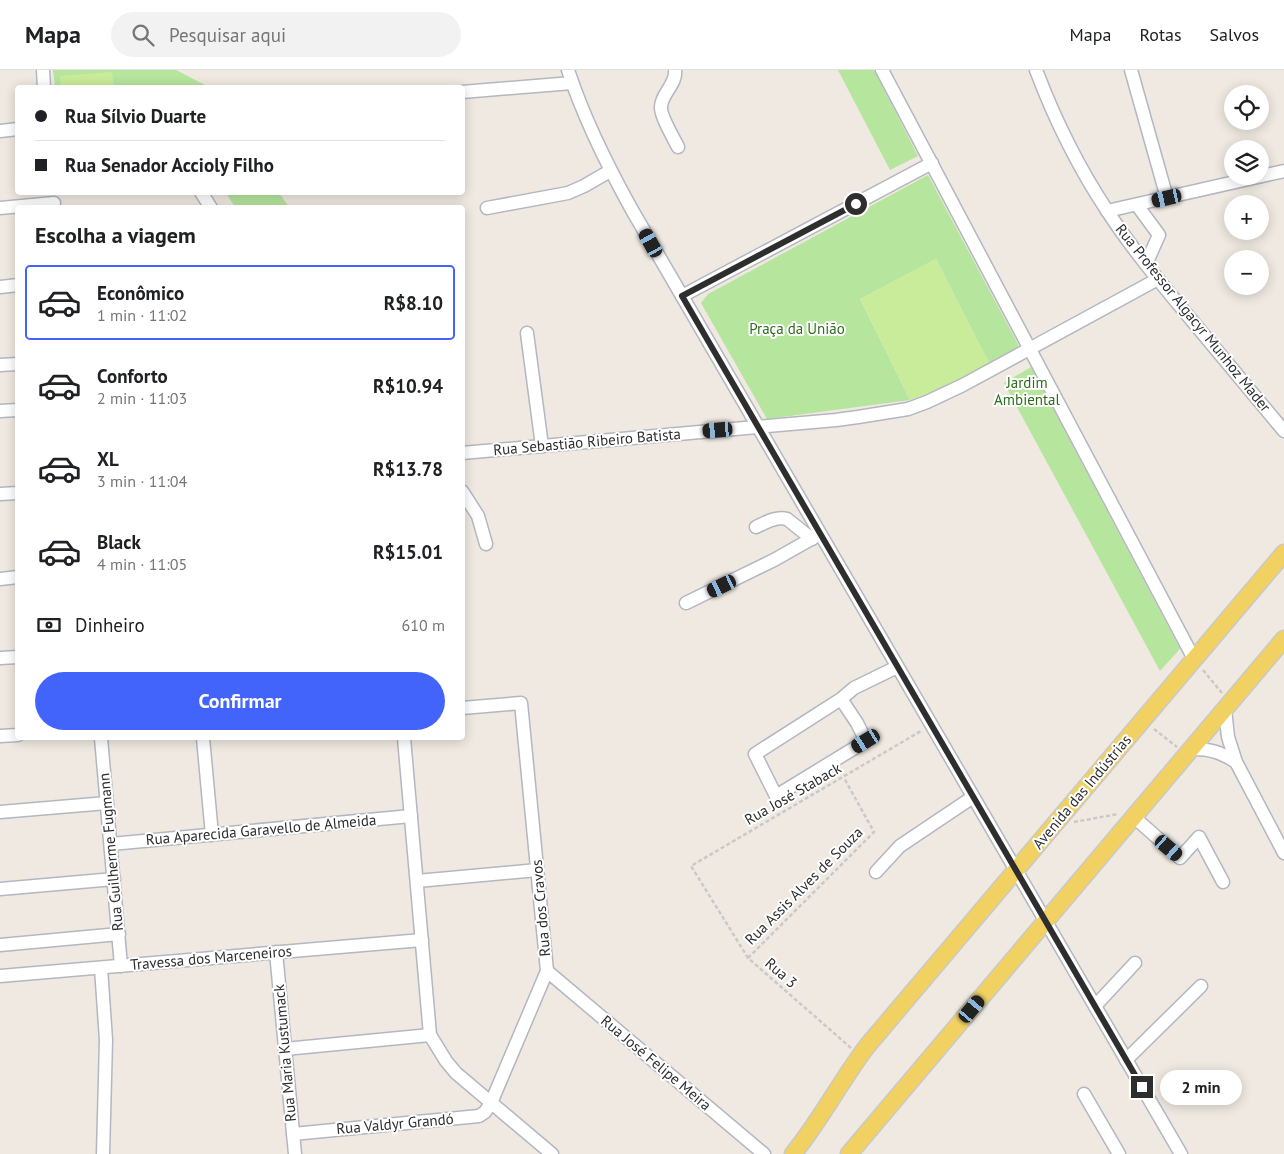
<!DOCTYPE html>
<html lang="pt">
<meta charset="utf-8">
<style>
body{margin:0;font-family:"PT Sans",sans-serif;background:#f2f2f2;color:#202124;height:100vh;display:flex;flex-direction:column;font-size:19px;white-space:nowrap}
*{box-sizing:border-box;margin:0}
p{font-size:16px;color:#757577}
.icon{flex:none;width:28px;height:28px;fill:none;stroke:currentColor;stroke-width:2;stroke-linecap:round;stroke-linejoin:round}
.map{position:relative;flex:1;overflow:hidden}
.panel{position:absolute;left:15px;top:135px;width:450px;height:535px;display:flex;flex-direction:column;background:#fff;border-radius:5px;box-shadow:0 2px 12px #0003}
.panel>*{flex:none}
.top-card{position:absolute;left:15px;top:15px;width:450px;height:110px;border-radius:5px;box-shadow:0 2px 12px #0003;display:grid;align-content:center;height:110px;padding:0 20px;background:#fff}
.buttons{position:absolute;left:1224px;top:15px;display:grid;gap:10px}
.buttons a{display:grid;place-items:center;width:45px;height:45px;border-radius:50%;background:#fff;box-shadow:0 2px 12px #0003;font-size:25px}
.end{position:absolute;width:22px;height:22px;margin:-11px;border:6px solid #2e2e2e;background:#fff;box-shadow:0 0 0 2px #fff}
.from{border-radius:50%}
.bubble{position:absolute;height:35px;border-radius:18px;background:#fff;box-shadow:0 2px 12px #0003;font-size:16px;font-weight:700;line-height:35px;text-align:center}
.car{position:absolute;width:15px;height:30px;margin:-15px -8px;border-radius:6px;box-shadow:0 0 4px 1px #0007;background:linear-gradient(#222 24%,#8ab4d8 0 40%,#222 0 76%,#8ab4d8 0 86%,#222 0)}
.top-card b{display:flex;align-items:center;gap:18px;height:48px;font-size:19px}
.top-card b+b{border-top:1px solid #e0e0e0}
.top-card i{width:12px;height:12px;background:#202124}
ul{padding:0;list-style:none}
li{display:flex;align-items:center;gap:15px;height:75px;margin:0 10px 8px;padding:0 10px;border:2px solid transparent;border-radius:5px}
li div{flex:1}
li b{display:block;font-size:19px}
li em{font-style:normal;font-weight:700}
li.selected{border-color:#4264fb}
li>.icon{width:45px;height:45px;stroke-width:1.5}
h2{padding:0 20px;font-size:22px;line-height:60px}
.pay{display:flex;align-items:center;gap:12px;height:55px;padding:0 20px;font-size:19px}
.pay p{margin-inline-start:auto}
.primary-button{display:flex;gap:10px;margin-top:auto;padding:10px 20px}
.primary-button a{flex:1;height:58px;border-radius:30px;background:#4264fb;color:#fff;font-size:20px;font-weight:700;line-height:58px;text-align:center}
header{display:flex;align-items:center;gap:30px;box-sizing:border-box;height:70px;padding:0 25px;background:#fff;border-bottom:1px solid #e0e0e0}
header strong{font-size:24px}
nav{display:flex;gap:28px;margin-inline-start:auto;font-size:18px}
.search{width:350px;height:45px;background:#f2f2f2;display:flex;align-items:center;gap:12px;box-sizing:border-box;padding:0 18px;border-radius:28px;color:#757577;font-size:19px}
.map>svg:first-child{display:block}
.green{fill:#b6e59e}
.pitch{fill:#c9ec9a}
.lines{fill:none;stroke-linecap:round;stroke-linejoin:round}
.minor-casing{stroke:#b4b7c1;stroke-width:15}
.major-casing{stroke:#c9c9c9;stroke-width:19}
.path{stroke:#c9c9c9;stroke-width:2.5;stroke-dasharray:4 2.5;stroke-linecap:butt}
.minor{stroke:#fff;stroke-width:12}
.major{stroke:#f2d163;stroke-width:16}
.route{stroke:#2e2e2e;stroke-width:6}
.labels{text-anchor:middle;stroke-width:4;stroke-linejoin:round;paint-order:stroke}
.street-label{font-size:15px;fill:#2e2e2e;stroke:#fff}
.park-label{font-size:15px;fill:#2c6e1b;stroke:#fff}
</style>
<header>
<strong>Mapa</strong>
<div class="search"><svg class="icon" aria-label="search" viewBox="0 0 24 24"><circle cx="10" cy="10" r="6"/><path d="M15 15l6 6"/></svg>Pesquisar aqui</div>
<nav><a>Mapa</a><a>Rotas</a><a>Salvos</a></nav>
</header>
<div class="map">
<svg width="1284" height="1084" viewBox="0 0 1284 1084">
<rect width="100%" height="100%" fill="#efe9e1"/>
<g class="green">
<polygon points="53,0 176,0 209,17 55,17"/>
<polygon points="838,0 874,0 918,86 890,100"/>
<polygon points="928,105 1020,278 990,295 936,189 860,229 910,330 767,349 701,233 708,224"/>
<polygon points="226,123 279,123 289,137 235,137"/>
<polygon points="1031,297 1180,579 1160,601 1004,313"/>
</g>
<g class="pitch">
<polygon points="112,2 114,17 61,17 60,6"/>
<polygon points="936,189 990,295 935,321 910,330 860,229"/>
</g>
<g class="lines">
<g class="minor-casing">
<g id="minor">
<polyline points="43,0 44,18"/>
<path d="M568,0C584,49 607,95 632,140L1181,1084"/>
<path d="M675,0C677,14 661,24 661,37C660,45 674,69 678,77"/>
<polyline points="882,0 1194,589"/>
<path d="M1036,0C1055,50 1078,97 1108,142C1132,179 1161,213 1189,247C1221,285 1252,323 1284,361"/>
<polyline points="1131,0 1167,128"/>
<polyline points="462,22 572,13"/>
<polyline points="0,61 18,59"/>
<polyline points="201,122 211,138"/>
<polyline points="1137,135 1159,165 1146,194"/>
<polyline points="0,138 54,133"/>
<polyline points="487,138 568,123 584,116 610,101"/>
<polyline points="1107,141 1284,101"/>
<polyline points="0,217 18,215"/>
<polyline points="682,226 932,93"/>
<polyline points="527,263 542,376"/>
<polyline points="0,295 18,294"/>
<polyline points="0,341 18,340"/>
<polyline points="462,383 836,350 858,347 908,339 927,332 963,315 1158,209"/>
<polyline points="462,421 478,446 486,474"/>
<polyline points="0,424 18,423"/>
<path d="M756,457C766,452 777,446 787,449L812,469"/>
<polyline points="0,509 18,507"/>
<polyline points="686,533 774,490 820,464"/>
<polyline points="0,588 18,587"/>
<polyline points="841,629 857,653 866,671 776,726 755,684 841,629 854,618 897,597"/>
<polyline points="1225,639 1228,667 1236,692 1284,783"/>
<polyline points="0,666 18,665"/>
<polyline points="101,668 121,896"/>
<polyline points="203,668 212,765"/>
<polyline points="404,668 430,965 446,991 456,1003 552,1084"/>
<path d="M1192,679C1211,679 1220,682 1236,692"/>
<polyline points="0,742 107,733"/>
<polyline points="1134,747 1180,788 1199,767 1223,812"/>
<polyline points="111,774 411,746"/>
<polyline points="876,802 900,776 973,727"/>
<polyline points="417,811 537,800"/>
<polyline points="0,819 114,809"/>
<polyline points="0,875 119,864"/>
<polyline points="276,882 295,1084"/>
<polyline points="101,898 106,970 103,1084"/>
<polyline points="547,901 764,1084"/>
<polyline points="0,906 422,870"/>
<polyline points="1095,936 1135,893"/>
<polyline points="285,979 430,965"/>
<polyline points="1126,990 1201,916"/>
<polyline points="1084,1024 1119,1084"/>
<polyline points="293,1064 479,1046 485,1042 491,1033 547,901 521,633 462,638"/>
</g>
</g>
<g class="major-casing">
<g id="major">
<path d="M793,1084C821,1050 841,1010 868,975L1284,483"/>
<polyline points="849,1084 1284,569"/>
</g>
</g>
<g class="path">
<polyline points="1203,600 1222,623"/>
<polyline points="1154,659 1177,677"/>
<polyline points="1074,752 1118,744"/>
<polyline points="748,888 874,762 844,708"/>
<polyline points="851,978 748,888 691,796 921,661"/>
</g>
<use href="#minor" class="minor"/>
<use href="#major" class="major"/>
</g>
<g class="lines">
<polyline class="route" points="856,134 682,226 1142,1017"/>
</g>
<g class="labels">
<g class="street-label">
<text transform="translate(1193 248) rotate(51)" y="5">Rua Professor Algacyr Munhoz Mader</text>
<text transform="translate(587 372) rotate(-5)" y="5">Rua Sebastião Ribeiro Batista</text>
<text transform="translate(1082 722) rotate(-50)" y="5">Avenida das Indústrias</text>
<text transform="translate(793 724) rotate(-30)" y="5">Rua José Staback</text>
<text transform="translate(261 760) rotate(-5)" y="5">Rua Aparecida Garavello de Almeida</text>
<text transform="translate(111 782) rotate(-95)" y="5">Rua Guilherme Fugmann</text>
<text transform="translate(804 816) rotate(-45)" y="5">Rua Assis Alves de Souza</text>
<text transform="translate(541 838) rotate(-95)" y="5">Rua dos Cravos</text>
<text transform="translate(211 888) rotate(-5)" y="5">Travessa dos Marceneiros</text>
<text transform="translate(781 903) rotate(41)" y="5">Rua 3</text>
<text transform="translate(285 983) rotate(-95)" y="5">Rua Maria Kustumack</text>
<text transform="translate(656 993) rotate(40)" y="5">Rua José Felipe Meira</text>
<text transform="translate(395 1054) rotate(-5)" y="5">Rua Valdyr Grandó</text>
</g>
<g class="park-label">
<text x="797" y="264">Praça da União</text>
<text x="1027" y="318">Jardim<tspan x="1027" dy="17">Ambiental</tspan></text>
</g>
</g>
</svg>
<div class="buttons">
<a><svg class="icon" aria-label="locate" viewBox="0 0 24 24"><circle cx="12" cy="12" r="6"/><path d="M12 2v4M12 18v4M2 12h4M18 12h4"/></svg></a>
<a><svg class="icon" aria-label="layers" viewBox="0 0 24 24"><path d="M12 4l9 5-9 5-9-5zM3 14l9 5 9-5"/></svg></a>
<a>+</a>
<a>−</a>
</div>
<i class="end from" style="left:856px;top:134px"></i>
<i class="end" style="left:1142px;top:1017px"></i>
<div class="bubble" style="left:1160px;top:1000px;width:82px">2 min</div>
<i class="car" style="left:1167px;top:128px;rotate:257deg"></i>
<i class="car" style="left:651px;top:173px;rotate:331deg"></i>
<i class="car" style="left:718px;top:360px;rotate:265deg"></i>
<i class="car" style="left:722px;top:516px;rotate:244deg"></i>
<i class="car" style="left:866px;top:671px;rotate:239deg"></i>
<i class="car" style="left:1169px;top:778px;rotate:131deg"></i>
<i class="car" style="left:972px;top:939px;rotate:40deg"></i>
<div class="top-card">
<b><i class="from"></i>Rua Sílvio Duarte</b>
<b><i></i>Rua Senador Accioly Filho</b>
</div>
<section class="panel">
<h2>Escolha a viagem</h2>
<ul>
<li class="selected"><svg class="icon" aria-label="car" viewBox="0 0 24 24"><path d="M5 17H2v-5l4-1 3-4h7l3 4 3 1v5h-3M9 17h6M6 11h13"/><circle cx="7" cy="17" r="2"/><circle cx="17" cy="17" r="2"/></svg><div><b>Econômico</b><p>1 min · 11:02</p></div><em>R$8.10</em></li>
<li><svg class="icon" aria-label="car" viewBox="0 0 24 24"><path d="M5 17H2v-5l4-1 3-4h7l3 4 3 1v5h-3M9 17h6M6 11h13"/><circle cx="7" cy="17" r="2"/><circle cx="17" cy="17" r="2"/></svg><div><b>Conforto</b><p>2 min · 11:03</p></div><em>R$10.94</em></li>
<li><svg class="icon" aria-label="car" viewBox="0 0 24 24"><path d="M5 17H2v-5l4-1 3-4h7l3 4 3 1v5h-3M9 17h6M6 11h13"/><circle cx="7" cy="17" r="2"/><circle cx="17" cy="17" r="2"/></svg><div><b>XL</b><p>3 min · 11:04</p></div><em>R$13.78</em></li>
<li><svg class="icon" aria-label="car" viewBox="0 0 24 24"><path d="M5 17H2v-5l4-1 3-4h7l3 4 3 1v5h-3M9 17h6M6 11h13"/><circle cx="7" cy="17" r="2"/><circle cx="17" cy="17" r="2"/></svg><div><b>Black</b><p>4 min · 11:05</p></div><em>R$15.01</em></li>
</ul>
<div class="pay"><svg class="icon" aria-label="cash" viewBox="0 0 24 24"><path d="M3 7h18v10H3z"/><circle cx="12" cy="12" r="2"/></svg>Dinheiro<p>610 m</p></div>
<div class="primary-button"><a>Confirmar</a></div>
</section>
</div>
